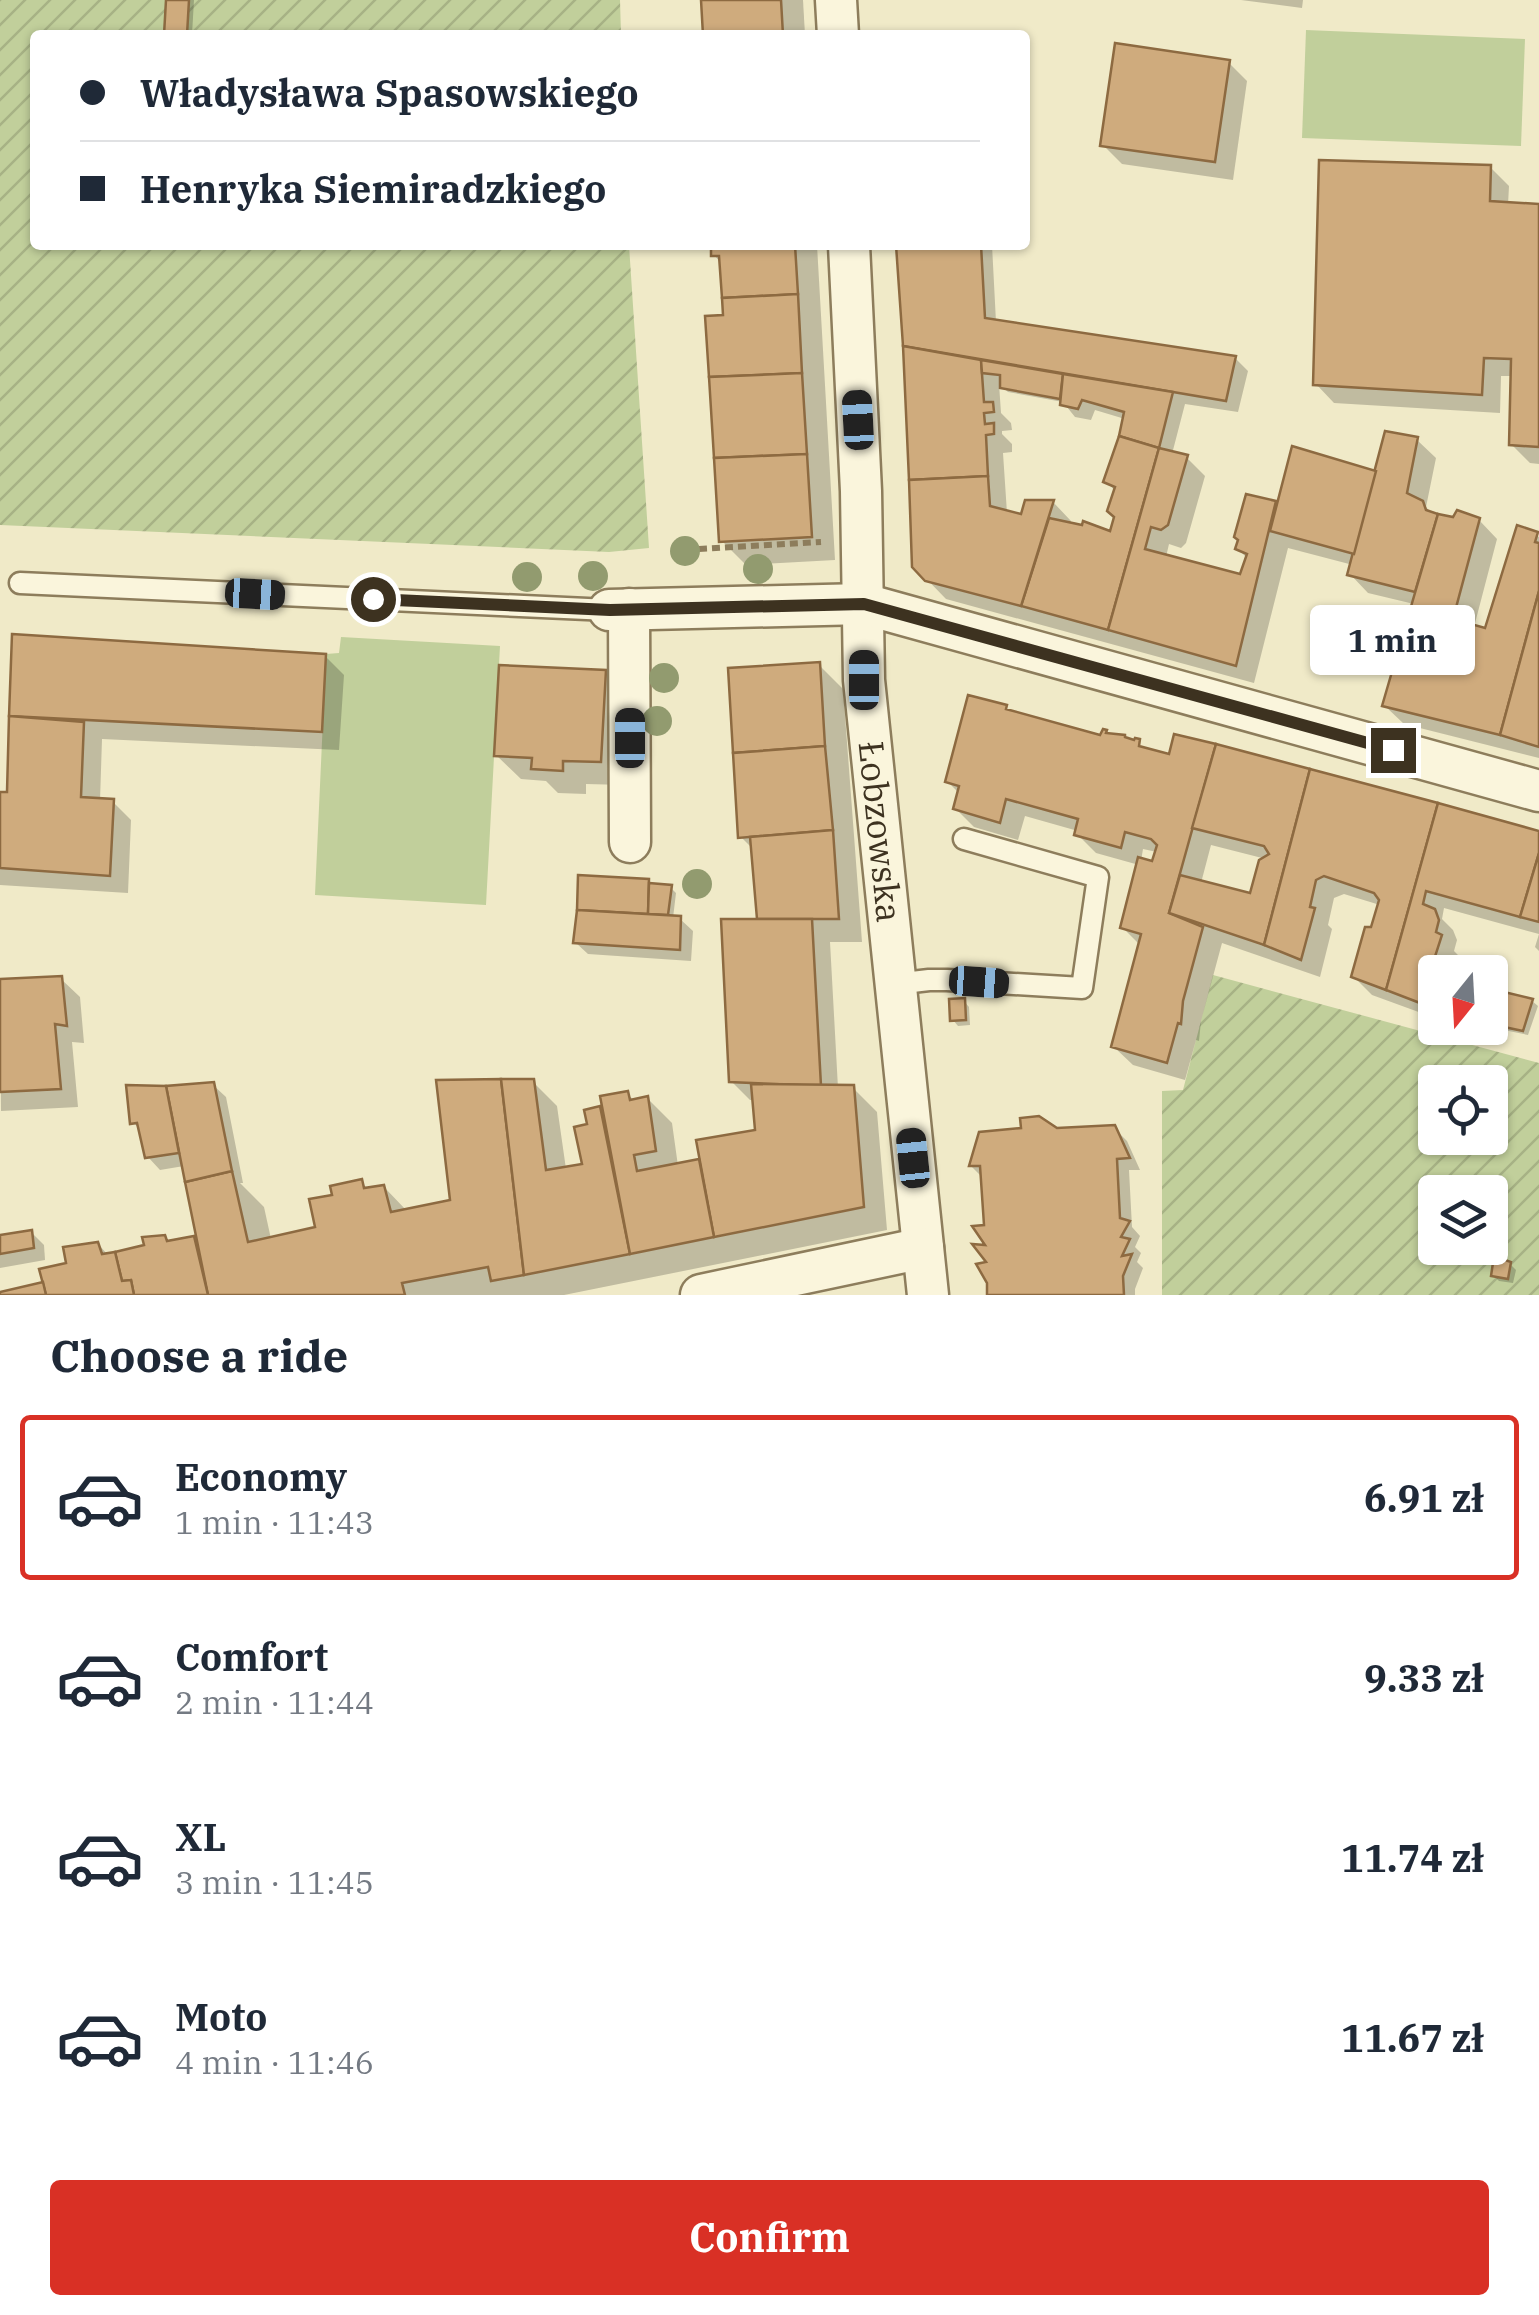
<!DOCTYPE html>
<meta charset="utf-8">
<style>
body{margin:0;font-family:"IBM Plex Serif",serif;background:#f2f2f3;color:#1f2937;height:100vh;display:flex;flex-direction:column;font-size:38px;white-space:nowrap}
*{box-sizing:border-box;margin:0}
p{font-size:32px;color:#747a83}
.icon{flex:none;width:55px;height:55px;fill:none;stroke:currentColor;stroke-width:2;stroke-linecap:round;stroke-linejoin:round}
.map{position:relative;height:1295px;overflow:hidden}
.panel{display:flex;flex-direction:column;background:#fff;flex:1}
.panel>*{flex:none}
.top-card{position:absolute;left:30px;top:30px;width:1000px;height:220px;border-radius:10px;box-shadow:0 2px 8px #0004;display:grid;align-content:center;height:220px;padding:0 50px;background:#fff}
.needle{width:65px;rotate:198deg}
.buttons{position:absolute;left:1418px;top:955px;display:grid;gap:20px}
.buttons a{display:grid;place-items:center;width:90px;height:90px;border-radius:10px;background:#fff;box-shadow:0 2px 8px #0004;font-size:50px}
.end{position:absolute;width:45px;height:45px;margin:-22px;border:12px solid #3d3220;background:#fff;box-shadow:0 0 0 5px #fff}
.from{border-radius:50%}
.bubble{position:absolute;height:70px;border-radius:10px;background:#fff;box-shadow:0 2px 8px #0004;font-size:32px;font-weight:800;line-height:70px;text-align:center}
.car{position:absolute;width:30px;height:60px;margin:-30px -15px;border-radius:12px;box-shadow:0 0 8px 2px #0007;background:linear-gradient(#222 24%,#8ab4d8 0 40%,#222 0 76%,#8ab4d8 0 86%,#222 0)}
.top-card b{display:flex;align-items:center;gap:35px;height:95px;font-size:38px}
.top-card b+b{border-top:2px solid #e0e1e3}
.top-card i{width:25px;height:25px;background:#1f2937}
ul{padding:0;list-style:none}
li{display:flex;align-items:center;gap:30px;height:165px;margin:0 20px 15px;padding:0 30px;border:5px solid transparent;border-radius:10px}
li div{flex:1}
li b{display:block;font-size:38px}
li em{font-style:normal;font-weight:800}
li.on{border-color:#d93025}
li>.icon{width:90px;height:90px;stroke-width:1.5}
h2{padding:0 50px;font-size:45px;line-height:120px}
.primary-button{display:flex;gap:20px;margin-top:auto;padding:20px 50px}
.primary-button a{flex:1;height:115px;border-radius:10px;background:#d93025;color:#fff;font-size:40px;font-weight:800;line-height:115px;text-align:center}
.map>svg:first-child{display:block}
.garden{fill:url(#garden-furrows);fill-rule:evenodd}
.pitch{fill:#c1cf9b}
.shadow{fill:#0003;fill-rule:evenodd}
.building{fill:#cfab7d;stroke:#8d6a41;stroke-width:2.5}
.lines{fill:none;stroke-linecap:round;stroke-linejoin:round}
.service-casing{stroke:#8d7d5c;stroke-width:25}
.minor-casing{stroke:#8d7d5c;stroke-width:45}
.path{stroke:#8d7d5c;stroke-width:6;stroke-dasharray:8 5;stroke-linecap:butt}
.service{stroke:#faf5dc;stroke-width:20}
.minor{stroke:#faf5dc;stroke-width:40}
.tree{fill:#929b6f}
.route{stroke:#3d3220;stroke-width:12}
.labels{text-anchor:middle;stroke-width:8;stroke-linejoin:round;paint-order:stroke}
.street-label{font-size:35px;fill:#3d3220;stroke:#f7f3d8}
</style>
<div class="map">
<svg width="1539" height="1295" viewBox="0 0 1539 1295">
<defs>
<pattern id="garden-furrows" width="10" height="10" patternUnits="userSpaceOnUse" patternTransform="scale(2.5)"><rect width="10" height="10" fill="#c1cf9b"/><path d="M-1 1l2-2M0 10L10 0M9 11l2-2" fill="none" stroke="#a7b285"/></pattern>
</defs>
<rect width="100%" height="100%" fill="#f0eac8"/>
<g class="garden">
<polygon points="0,0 620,0 621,35 35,35 35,245 629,245 649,548 609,552 0,525"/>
<path d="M1213,975L1539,1063V1295H1162V1091L1183,1090ZM1435,1082H1490V1138H1435ZM1435,1192H1490V1248H1435Z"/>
</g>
<g class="pitch">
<polygon points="1306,30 1525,39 1521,146 1302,138"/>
<polygon points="341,637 500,646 486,905 315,895 326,654 339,653"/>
</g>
<g class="shadow">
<polygon points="169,0 194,0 192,35 166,35"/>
<polygon points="704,0 803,0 805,35 706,35"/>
<polygon points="1241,0 1303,0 1302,8"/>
<polygon points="1228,62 1247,81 1233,180 1122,164 1103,145"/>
<polygon points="1490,167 1509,186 1508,205 1539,206 1539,464 1530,463 1511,444 1513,376 1501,376 1500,413 1334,403 1316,384"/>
<polygon points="713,245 817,245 835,560 746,565 722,541 726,317 722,264 714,255"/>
<path d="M898,245H992L996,322L1235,358L1248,371L1238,412L1185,404L1172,454L1187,458L1205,476L1186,543L1181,548L1169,544L1166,557L1242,577L1248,559L1238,549L1248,497L1278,504L1378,474L1417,440L1436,458L1426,507L1434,516L1454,520H1479L1497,539L1474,627L1487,631L1536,535L1539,537V758L1404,724L1385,706L1414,604L1368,593L1350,574L1353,565L1288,548L1254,683L946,599L914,566L905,346ZM999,384L1008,392L1063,402L1075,417L1091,420L1095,410L1125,419L1106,481L1116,492L1117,518L1112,534L1070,525L1071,521L1053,502L1023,517L1007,513L1003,453L1012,452V444L1002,434V431L1012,430L1011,423L1001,413Z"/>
<polygon points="14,637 325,656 344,675 339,750 102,739 100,801 113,802 131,820 128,893 0,885 0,794 9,794"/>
<polygon points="819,665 843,689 862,942 830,942 838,1088 853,1088 877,1112 887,1230 564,1295 0,1295 46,1284 68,1264 98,1244 108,1255 148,1247 164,1237 170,1243 197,1238 184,1166 160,1170 148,1157 141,1131 133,1122 166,1088 213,1085 226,1097 243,1183 240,1183 264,1207 271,1239 318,1229 335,1197 361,1182 369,1190 384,1187 407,1211 453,1202 533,1082 557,1106 566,1169 585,1166 590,1126 587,1112 603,1108 627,1094 635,1101 648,1099 672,1123 678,1166 702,1161 758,1132 755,1100 750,1100 731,1081 760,922 753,849 741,837"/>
<polygon points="605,673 629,697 625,785 586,784 586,794 558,793 546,781 521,779 496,755"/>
<path d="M1006,708L1012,714L1102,738L1139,744L1145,750L1539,834V951L1535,947L1539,934L1444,908L1442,919L1453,930L1457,940L1454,951L1459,956L1454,972H1435V1018L1372,995L1354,977L1380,905L1344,894L1334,898L1328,925L1332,929L1320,977L1222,943L1201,1021L1199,1041L1196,1040L1185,1080L1133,1065L1114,1047L1141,946L1122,927L1139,865L1096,853L1077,834L1078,831L1025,816L1018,840L974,827L956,809L960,794L948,782ZM1211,845L1266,859L1252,896L1201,883ZM1143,849L1157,852L1154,864L1141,861Z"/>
<polygon points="580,878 648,881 653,886 670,887 676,893 673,918 680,919 693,931 691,961 588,954 575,942"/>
<polygon points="61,979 80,997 84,1043 72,1042 78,1107 1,1111 0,982"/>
<polygon points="964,1001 969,1007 970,1025 958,1026 953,1020"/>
<polygon points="1532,1001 1538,1006 1528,1035 1499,1029 1493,1023"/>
<polygon points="1114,1128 1127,1141 1140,1170 1129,1170 1132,1227 1140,1236 1135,1247 1141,1253 1137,1262 1143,1268 1135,1289 1135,1295 990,1295 990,1247 986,1227 983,1178 971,1166 1056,1130"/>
<polygon points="31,1232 44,1245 45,1260 0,1268 0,1238"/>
<polygon points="1510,1264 1516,1270 1513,1283 1499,1281 1493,1275"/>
</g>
<g class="building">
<polygon points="166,0 189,0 187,35 164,35"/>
<polygon points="701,0 781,0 783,35 703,35"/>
<polygon points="1115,43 1230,60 1215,162 1100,146"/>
<polygon points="1319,160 1491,165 1490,201 1539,204 1539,447 1509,445 1511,359 1484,358 1482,395 1313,385"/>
<polygon points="711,245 795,245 798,294 722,298 719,256 711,256"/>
<polygon points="896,245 981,245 985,318 1236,356 1226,401 903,346"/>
<polygon points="798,294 802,373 709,377 705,316 723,315 722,298"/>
<polygon points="903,346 981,360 984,402 993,402 994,412 984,413 985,424 994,423 994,434 986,435 988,476 909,480"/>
<polygon points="981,360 1063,374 1060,399 1000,388 1000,375 982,373"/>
<polygon points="802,373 807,454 714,458 709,377"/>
<polygon points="1063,374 1173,392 1159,448 1119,436 1124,412 1082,400 1078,409 1060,405"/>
<polygon points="1385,431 1418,437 1407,493 1423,501 1426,510 1438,514 1415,592 1347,575"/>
<polygon points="1119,436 1159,448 1108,630 1021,606 1049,518 1082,525 1083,521 1110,531 1114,517 1107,511 1115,487 1103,482"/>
<polygon points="1292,446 1376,471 1354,554 1270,531"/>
<polygon points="1159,448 1188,455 1168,525 1161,530 1151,527 1145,549 1240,574 1247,554 1235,549 1238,540 1234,537 1246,494 1276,501 1236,666 1108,630"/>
<polygon points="807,454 812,537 719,542 714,458"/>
<polygon points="988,476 990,506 1021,514 1025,500 1054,500 1021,606 925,581 912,567 909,480"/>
<polygon points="1457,510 1480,518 1453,619 1485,628 1517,525 1538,532 1535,542 1539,543 1539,591 1500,735 1382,706 1438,514 1453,517"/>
<polygon points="1539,591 1539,747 1500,735"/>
<polygon points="12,634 326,654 322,732 9,716"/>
<polygon points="820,662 825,746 733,753 728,668"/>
<polygon points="499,665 606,670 601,762 563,761 563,771 531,769 532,758 494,756"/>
<polygon points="968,695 1007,705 1006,709 1100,735 1103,729 1107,730 1106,733 1125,735 1125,737 1134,740 1135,738 1140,739 1139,746 1169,754 1174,734 1216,744 1169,913 1203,927 1183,1001 1181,1024 1178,1023 1167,1063 1111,1047 1141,934 1120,928 1138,857 1152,861 1157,845 1151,839 1125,832 1121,848 1074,835 1078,819 1006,799 1000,823 953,809 959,786 945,782"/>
<polygon points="9,716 84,722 81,797 114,799 110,876 0,868 0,792 7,792"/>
<polygon points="1216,744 1310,769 1264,945 1169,913 1180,875 1250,893 1259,860 1269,854 1264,846 1192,828"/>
<polygon points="825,746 833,830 738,838 733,753"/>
<polygon points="1310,769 1438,803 1386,990 1351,977 1365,927 1371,927 1379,900 1374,893 1324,876 1316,880 1310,907 1315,908 1301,960 1264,945"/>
<polygon points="1438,803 1539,831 1539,853 1520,917 1426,891 1423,904 1435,909 1439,920 1436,932 1442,935 1420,1003 1386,990"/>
<polygon points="833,830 839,919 757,919 750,837"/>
<polygon points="1539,853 1539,922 1520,917"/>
<polygon points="578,875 649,879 648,914 577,910"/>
<polygon points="649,883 672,885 668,915 648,914"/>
<polygon points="577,910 681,916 680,950 573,943"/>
<polygon points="721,919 812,919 821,1086 729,1082"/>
<polygon points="62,976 67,1026 55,1024 61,1089 0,1092 0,979"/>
<polygon points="1500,991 1533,999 1523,1031 1490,1024"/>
<polygon points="965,998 966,1020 950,1021 949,999"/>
<polygon points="501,1079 524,1275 491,1281 488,1267 402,1283 405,1295 208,1295 185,1182 232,1171 248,1242 315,1227 309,1199 332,1195 330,1186 362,1179 364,1188 384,1185 391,1212 450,1200 436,1080"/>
<polygon points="501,1079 534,1079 546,1170 582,1164 574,1127 587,1124 584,1110 600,1106 630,1254 524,1275"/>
<polygon points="214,1082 232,1171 185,1182 166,1086"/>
<polygon points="751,1084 854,1085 864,1207 714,1237 696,1140 755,1130"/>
<polygon points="126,1085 166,1086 179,1153 145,1158 137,1123 130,1124"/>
<polygon points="628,1091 630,1100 648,1096 656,1151 634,1155 637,1171 699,1159 714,1237 630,1254 600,1096"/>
<polygon points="1039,1116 1057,1128 1115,1125 1130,1158 1117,1159 1120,1218 1130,1221 1121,1237 1130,1239 1122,1256 1132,1254 1123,1276 1124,1295 987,1295 987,1283 976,1264 986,1262 972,1244 985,1245 972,1226 984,1225 980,1166 969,1166 979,1132 1021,1128 1020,1118"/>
<polygon points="32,1230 34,1248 0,1254 0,1235"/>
<polygon points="165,1235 167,1241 194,1236 208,1295 134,1295 131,1280 122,1281 115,1252 144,1245 142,1237"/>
<polygon points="98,1242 102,1254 115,1252 122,1281 131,1280 134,1295 46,1295 39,1269 66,1263 63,1247"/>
<polygon points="1494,1256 1511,1262 1508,1279 1491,1276"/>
<polygon points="43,1282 46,1295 0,1295 0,1292"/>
</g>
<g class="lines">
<g class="service-casing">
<g id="service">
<polyline points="20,583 609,610"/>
<polyline points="895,984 929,980 947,980 1082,988 1098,877 964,839"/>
</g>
</g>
<g class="minor-casing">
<g id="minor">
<polyline points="836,0 838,35"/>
<path id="s1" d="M849,245L861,491L864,680L928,1295"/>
<polyline points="629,609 630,842"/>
<polyline points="609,610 864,604 1539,791"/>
<polyline points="701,1295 923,1248"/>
</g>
</g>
<polyline class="path" points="699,549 821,542"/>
<use href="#service" class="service"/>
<use href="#minor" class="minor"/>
</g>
<g class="tree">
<circle cx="685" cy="551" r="15"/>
<circle cx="758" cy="569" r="15"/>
<circle cx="593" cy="576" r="15"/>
<circle cx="527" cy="577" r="15"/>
<circle cx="664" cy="678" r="15"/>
<circle cx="657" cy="721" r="15"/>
<circle cx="697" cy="884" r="15"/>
</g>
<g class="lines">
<polyline class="route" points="373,599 610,610 864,604 1393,750"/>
</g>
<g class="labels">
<g class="street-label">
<text dy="12" stroke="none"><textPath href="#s1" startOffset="588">Łobzowska</textPath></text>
</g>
</g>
</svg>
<div class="buttons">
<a><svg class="needle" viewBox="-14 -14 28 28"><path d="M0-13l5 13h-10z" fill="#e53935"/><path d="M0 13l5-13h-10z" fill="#747a83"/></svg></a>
<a><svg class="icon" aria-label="locate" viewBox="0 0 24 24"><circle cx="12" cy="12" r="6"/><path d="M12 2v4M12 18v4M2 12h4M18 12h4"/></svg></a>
<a><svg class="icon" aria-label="layers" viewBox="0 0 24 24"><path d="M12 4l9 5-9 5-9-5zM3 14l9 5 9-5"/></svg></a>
</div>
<i class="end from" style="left:373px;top:599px"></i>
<i class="end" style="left:1393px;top:750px"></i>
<div class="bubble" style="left:1310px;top:605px;width:165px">1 min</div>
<i class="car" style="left:858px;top:420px;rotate:357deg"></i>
<i class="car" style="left:255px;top:594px;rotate:93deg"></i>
<i class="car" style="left:864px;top:680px;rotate:0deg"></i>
<i class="car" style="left:630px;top:738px;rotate:0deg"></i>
<i class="car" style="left:979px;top:982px;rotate:94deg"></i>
<i class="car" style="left:913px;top:1158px;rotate:354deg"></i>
<div class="top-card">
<b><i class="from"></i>Władysława Spasowskiego</b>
<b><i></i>Henryka Siemiradzkiego</b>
</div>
</div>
<section class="panel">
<h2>Choose a ride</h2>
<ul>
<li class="on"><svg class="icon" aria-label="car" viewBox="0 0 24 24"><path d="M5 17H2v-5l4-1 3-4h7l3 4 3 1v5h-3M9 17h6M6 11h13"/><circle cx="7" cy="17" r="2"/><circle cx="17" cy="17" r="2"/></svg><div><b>Economy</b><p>1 min · 11:43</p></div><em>6.91 zł</em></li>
<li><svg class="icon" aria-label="car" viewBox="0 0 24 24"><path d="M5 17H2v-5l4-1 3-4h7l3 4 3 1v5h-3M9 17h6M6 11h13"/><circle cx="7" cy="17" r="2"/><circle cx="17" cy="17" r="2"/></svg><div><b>Comfort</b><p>2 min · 11:44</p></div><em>9.33 zł</em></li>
<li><svg class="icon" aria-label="car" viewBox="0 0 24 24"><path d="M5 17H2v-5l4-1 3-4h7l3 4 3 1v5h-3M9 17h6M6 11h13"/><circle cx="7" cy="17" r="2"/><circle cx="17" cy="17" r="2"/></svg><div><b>XL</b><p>3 min · 11:45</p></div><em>11.74 zł</em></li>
<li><svg class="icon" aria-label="car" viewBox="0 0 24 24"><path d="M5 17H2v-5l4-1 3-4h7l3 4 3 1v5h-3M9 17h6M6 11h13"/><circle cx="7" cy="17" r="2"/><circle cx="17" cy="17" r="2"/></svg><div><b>Moto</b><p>4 min · 11:46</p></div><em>11.67 zł</em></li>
</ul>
<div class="primary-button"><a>Confirm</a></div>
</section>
